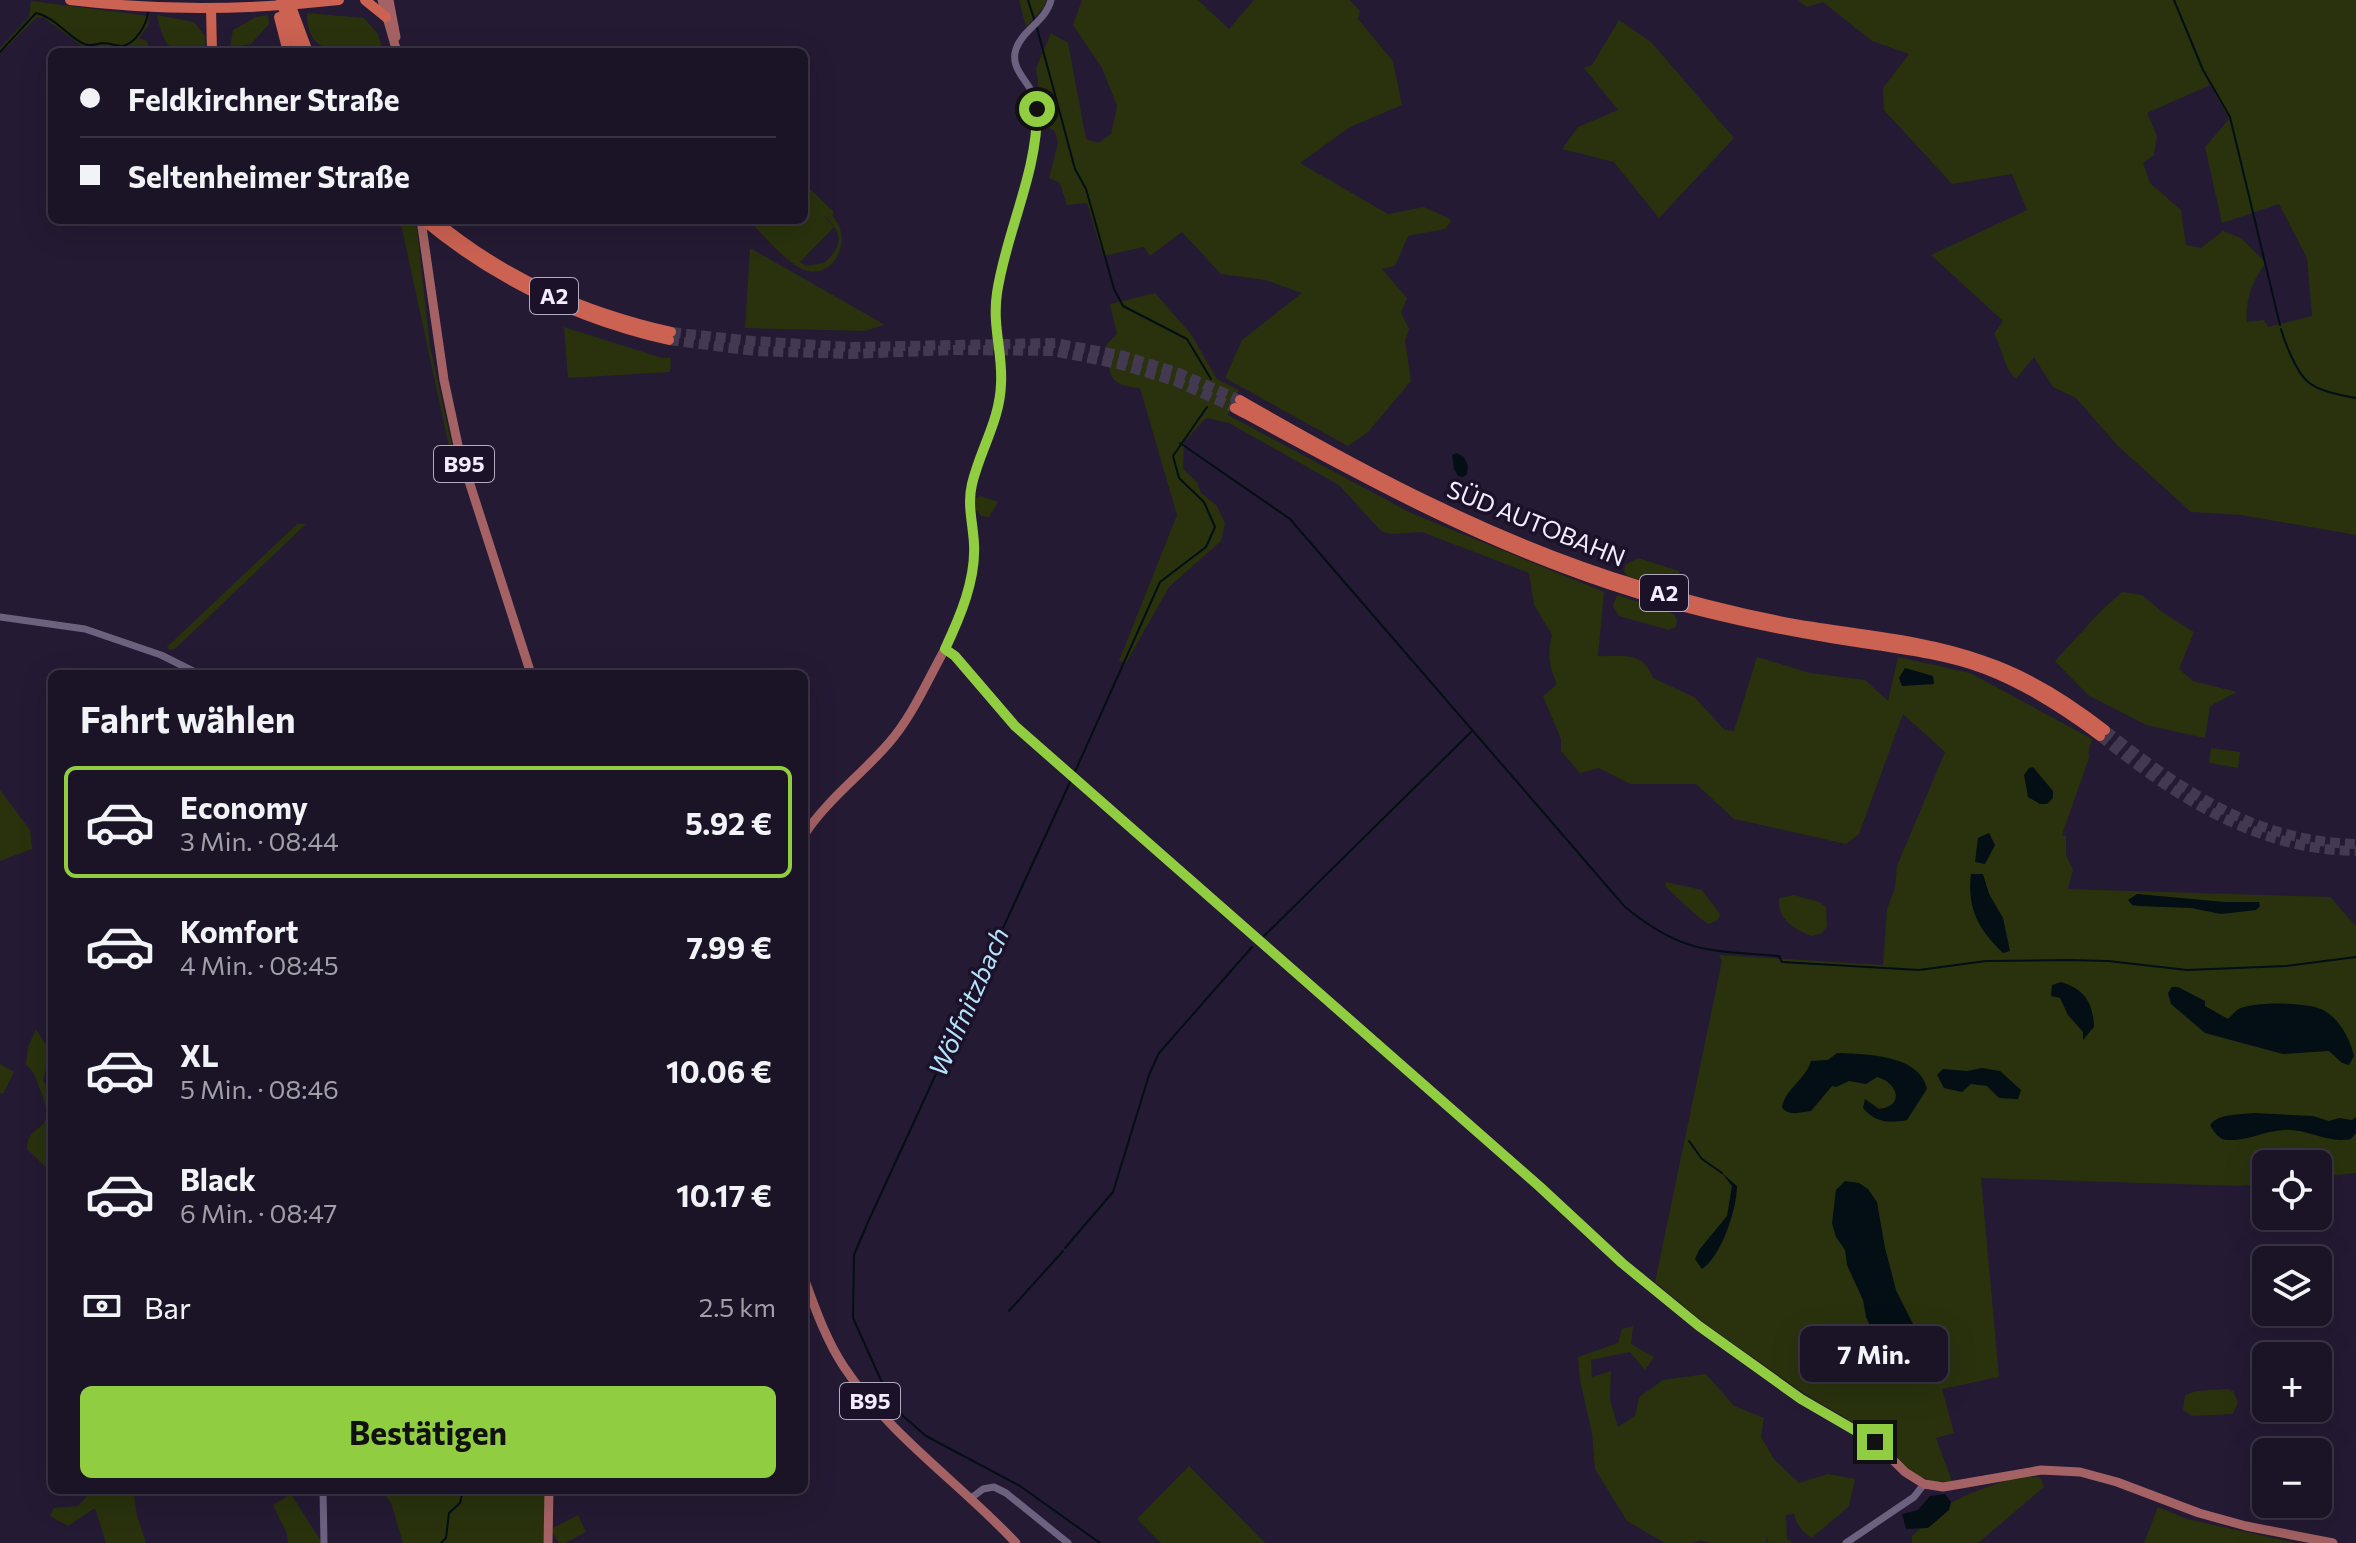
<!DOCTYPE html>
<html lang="de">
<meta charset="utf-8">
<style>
body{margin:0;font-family:Commissioner,sans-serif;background:#282132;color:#f1f3f6;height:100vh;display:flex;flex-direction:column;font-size:30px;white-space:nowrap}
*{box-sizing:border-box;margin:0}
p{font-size:26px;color:#a09ea7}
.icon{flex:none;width:44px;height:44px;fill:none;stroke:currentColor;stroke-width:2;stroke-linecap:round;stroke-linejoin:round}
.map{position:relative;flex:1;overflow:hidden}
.details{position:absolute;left:48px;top:670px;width:760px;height:824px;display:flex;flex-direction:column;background:#1b1426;border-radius:12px;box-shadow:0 8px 32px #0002,0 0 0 2px #393343}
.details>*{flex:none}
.hud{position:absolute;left:48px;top:48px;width:760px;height:176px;border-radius:12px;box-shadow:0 8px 32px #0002,0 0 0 2px #393343;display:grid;align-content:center;height:176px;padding:0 32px;background:#1b1426}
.fabs{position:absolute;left:2252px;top:1150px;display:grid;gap:16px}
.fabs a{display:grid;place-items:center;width:80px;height:80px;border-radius:12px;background:#1b1426;box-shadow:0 8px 32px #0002,0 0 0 2px #393343;font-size:40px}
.end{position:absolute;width:36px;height:36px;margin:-18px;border:10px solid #91cd40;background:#111;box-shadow:0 0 0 4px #111}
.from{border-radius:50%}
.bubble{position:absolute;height:56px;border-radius:12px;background:#1b1426;box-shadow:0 8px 32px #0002,0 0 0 2px #393343;font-size:26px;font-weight:700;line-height:56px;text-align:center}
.hud b{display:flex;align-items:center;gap:28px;height:76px;font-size:30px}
.hud b+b{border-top:2px solid #393343}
.hud i{width:20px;height:20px;background:#f1f3f6}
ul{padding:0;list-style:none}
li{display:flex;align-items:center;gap:24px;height:112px;margin:0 16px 12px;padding:0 16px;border:4px solid transparent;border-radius:12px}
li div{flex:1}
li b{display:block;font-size:30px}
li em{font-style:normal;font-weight:700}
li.current{border-color:#91cd40}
li>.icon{width:72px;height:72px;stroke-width:1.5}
h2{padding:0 32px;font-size:36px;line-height:96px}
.pay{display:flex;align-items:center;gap:20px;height:88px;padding:0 32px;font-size:30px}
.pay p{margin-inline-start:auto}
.button{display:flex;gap:16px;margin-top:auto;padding:16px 32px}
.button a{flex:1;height:92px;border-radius:12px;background:#91cd40;color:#111;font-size:32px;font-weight:700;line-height:92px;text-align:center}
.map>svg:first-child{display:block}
.green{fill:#29320d;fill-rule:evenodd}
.water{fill:#030e15}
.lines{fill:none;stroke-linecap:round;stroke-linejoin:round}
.stream{stroke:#030e15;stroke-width:2}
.highway-tunnel{stroke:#433a51;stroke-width:10;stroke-dasharray:10 5;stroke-linecap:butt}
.minor{stroke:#6c617f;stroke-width:7}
.major{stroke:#a56264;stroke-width:9}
.highway{stroke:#cb6252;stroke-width:10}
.route{stroke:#91cd40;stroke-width:10}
.labels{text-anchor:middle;stroke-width:7;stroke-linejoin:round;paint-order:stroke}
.shield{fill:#1b1129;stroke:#b2aabe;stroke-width:2}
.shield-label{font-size:22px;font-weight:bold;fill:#f2ecfe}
.street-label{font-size:24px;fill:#f2ecfe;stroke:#1b1129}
.water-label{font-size:26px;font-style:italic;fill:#b4e4fb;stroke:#1b1129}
</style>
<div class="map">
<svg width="2356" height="1543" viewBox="0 0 2356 1543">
<rect width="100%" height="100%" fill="#241a33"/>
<g class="green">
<polygon points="1019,0 1046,0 1044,7 1026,27"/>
<polygon points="1082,0 1198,0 1229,29 1254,0 1350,0 1360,11 1358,19 1393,61 1402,105 1350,127 1300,163 1388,214 1424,207 1450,219 1451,222 1445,229 1408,236 1395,266 1382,269 1407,298 1401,313 1409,329 1405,340 1411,381 1368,432 1348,446 1225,378 1242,340 1302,293 1265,280 1221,274 1182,232 1150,256 1144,247 1103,256 1087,203 1067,205 1060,183 1049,178 1058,143 1055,132 1044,124 1036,68 1051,33 1068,43 1086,139 1098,143 1111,134 1117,106 1102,68 1073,25"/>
<path d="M1798,0H2356V535L2241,515L2191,512L2117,445L2076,398L2053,387L2034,357L2016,379C2004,369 2003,349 1994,334L2003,321L1931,255L2027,210L2012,174L1952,184L1884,110L1883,88L1909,54L1872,41L1823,2L1807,7ZM2210,85L2229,119L2205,147L2222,223L2279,204L2307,258L2312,316L2268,327L2264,320L2247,322C2245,301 2252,280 2266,263L2241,238L2223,231L2201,248L2186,245L2181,210L2150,183L2143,163L2154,155L2157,136L2147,113Z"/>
<polygon points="31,1 149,16 148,26 139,38 147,41 150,52 82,46 44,18 37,17 0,54 0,48 29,17"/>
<path d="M307,13L364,18L378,34L383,52C350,52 306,60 307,13Z"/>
<path d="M157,15L194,22L205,36V52C170,52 165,51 157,15Z"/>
<polygon points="268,15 269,24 251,44 238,46 233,52 229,52 233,30 256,17"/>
<polygon points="1619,20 1651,42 1734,138 1659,218 1614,162 1562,149 1578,127 1618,110 1584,68 1592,65"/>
<path d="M804,183L834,212L832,216C854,237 835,280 805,270C788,265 762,233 748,220H755L762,226L757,220H804ZM822,214C843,232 845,244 824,263L806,266L800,262L834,227Z"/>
<polygon points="398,220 412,220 417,229 430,347 452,446 449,446 401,224"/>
<polygon points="750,248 880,322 884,325 864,331 745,328"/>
<path d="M1155,293L1191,334L1217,379L1239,390L1228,415L1411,513L1604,592L1598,656C1624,657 1643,651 1653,678L1694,697L1725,730L1734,731L1757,657L1810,673L1865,680L1888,701L1898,657L1970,673L2092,739L2088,753L2090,755L2062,835L2066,836V855L2073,870L2068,889L2330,897L2356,926V1173L2318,1177V1164H2266V1183L2239,1186L1981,1178L1999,1377L1942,1389L1954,1433L1936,1438L1952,1481L1934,1482L1909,1472L1869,1432L1805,1394L1704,1323L1655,1282L1722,961L1719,955L1883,965L1887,909L1895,888L1897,866L1945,752L1903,714L1859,834L1846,844L1734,819L1696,784H1630L1599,768L1580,773L1561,751V739L1543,696L1557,684C1549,667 1547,654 1552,635L1534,605L1529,573L1422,532L1390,534L1381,531L1339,485L1229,423L1206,418L1184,442L1183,469L1197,482L1201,493L1217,506L1225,523L1221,541L1169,587L1126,663L1119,661L1177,515L1140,388C1107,386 1110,374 1106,345L1117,334L1110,304Z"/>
<polygon points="564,327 662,358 671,358 670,372 568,378"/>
<polygon points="980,496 998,502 989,517 981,516 974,508 974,500"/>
<polygon points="297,524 306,524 176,648 170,650 167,647"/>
<polygon points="1638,558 1679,571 1681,587 1673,589 1627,576 1624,572 1625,565"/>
<polygon points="2122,592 2142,595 2162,612 2194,632 2179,669 2193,681 2237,692 2210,706 2205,738 2146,725 2088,695 2055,661 2100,612"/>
<polygon points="1617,595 1674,614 1677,620 1676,627 1669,630 1619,616 1613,606"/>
<polygon points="2211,748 2240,752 2238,768 2209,763"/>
<polygon points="0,790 30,830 32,849 0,861"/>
<path d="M1666,882L1702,890L1720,914L1718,920L1709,924C1697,918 1676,896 1665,886Z"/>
<path d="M1794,895L1819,902L1826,907L1827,926L1822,933L1812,936C1794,930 1777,919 1779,898Z"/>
<path d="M36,1029L44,1042L52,1047C52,1060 44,1069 43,1082L52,1087V1173L27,1149C28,1118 61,1138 39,1087C36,1078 34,1071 26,1065L28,1047Z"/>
<polygon points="0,1064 14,1072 3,1094 0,1093"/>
<path d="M1633,1326L1631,1344L1654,1357L1645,1370L1630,1352L1591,1360L1592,1377L1611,1371L1610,1400L1618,1427L1635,1416L1639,1397L1663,1380L1706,1374L1734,1406L1764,1418L1761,1437L1774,1459L1799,1483L1828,1474L1855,1479L1849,1506L1812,1538C1803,1533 1796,1524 1794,1514L1786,1515L1787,1539L1793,1543H1769L1766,1535L1767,1543H1711L1701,1540L1692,1543H1665L1627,1521L1595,1469L1592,1433L1580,1380L1578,1357L1618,1343L1622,1329Z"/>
<polygon points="2227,1389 2233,1391 2238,1402 2233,1414 2192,1416 2183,1410 2185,1395 2197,1391"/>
<polygon points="1189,1466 1265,1543 1161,1543 1137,1519"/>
<polygon points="2018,1476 2040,1477 2044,1487 1978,1543 1912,1543 1912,1536 1944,1506 1971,1493"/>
<polygon points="89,1490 133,1490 137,1515 146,1543 106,1543 95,1508 68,1526 50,1516 54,1508 78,1506 90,1493"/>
<polygon points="382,1490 546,1490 543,1543 403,1543 391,1503"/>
<polygon points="291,1494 322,1543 288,1543 287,1534 273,1505"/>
<polygon points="2158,1507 2187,1519 2296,1543 2144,1543"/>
<polygon points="578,1515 586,1532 565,1543 559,1543 551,1529"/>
</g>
<g class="water">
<polygon points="1457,453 1464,457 1468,466 1467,474 1463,477 1458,476 1454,469 1452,455"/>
<polygon points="1905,668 1933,676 1934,684 1902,686 1899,678"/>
<polygon points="2033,767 2053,791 2053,798 2047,804 2040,804 2028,797 2024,775 2029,768"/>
<polygon points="1989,833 1995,845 1985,864 1975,862 1978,838"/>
<path d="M1971,874H1983L1989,894L2003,918L2010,951L2003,953C1978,929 1967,908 1971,874Z"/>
<polygon points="2137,894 2225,902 2259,902 2260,906 2256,910 2221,914 2191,908 2138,906 2132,905 2128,900"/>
<path d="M2061,982C2084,989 2093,1002 2094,1027L2083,1040V1032L2068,1015L2060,998L2051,996L2052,985Z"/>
<path d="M2172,987H2178L2205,1001V1006L2228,1019C2228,1019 2236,1011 2237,1010C2252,1001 2307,1002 2323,1010C2340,1019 2350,1039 2354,1056L2349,1065L2342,1063L2329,1051L2283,1054L2205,1033L2171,1004L2168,993Z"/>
<path d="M1837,1053C1864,1054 1920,1054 1927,1089L1907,1120C1890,1123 1875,1123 1863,1108L1865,1099L1879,1109C1906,1106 1897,1082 1877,1077L1866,1084L1849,1081L1836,1087L1832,1086L1811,1111C1802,1112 1788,1117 1782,1107C1786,1088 1806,1079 1811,1061L1828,1060Z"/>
<polygon points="1982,1068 2000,1071 2021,1090 2018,1099 1999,1098 1987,1086 1971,1084 1962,1092 1944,1088 1937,1075 1943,1069 1967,1071"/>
<path d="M2254,1113L2313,1116L2329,1121L2339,1118L2352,1120L2356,1117V1133L2351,1139C2327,1144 2307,1128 2283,1130C2265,1131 2247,1141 2228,1140C2219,1140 2214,1132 2210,1125C2219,1113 2240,1115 2254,1113Z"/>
<path d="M1722,1173L1737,1186C1737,1209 1721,1257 1702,1269L1695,1259L1699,1250L1727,1216L1732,1186Z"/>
<polygon points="1845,1181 1859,1183 1868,1189 1877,1202 1885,1248 1896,1290 1920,1338 1920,1348 1911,1360 1893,1360 1883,1353 1866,1317 1863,1300 1847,1265 1845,1250 1836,1237 1832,1223 1836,1190"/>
<polygon points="1945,1494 1951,1502 1949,1510 1928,1528 1906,1529 1902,1514 1918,1510 1930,1496"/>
</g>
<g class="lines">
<g class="stream">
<polyline points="1028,0 1035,22"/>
<polyline points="2174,0 2203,70 2230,117 2280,325"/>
<polyline points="1037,28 1075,169 1086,189 1114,289 1123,306 1187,339 1211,379"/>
<path d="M0,52L36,13C55,17 67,36 84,44C92,47 95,44 103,43C109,43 116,46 122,46C136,44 147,24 148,12"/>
<path d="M2281,329C2285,343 2296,371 2307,381C2319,392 2341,395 2356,398"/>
<path d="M1180,443L1290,519L1625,907C1683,954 1708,950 1779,956L1782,962L1919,970L1986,961L2069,960L2108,961L2187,970L2286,966L2356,957"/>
<polyline points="1074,774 1160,582 1206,547 1215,527 1204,502 1179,478 1173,456 1207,407"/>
<polyline points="1071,780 868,1222 854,1255 853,1318 888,1396 903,1416 926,1436 1020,1486 1100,1543"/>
<polyline points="1264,936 1471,732"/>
<polyline points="1689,1141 1702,1159 1722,1173"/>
<polyline points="1065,1248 1113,1192 1149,1075 1159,1053 1252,947"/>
<polyline points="1009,1311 1063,1251"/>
<polyline points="804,1324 810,1317"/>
<polyline points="441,1543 446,1538 449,1513 460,1503 463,1490"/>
</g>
<g class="highway-tunnel">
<polyline points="671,332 753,341 850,347 1056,343 1124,356 1179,373 1240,400"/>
<polyline points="669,340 754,351 850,354 956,350 1053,351 1118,364 1175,381 1235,408"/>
<path d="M2105,730C2180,789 2255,842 2356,844"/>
<path d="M2100,736C2174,796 2256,850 2356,851"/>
</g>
<g class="minor">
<polyline points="0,617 85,629 161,655 199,674"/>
<path d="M945,649C960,617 976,580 974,544C973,523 967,505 972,484C980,450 1000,420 1001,385C1003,353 992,328 997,294C1005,238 1030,185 1036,128C1037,116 1038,103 1032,92C1025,78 1010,67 1016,49C1023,29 1046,21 1051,0"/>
<polyline points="323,1490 324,1543"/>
<polyline points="970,1499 983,1489 994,1487 1006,1493 1068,1543"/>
<polyline points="1846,1543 1914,1497 1924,1484"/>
</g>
<g class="major">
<polyline points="382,0 397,52"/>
<polyline points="389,0 396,37"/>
<polyline points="421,220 444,380 459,450 531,674"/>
<path d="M804,835C827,800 860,776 888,744C912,717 927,681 945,649L955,656L1015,726L1539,1186L1622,1263L1699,1326L1801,1399L1875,1442L1905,1472L1924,1484L1943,1487L1961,1484L2041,1470L2080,1472L2117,1482L2199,1513L2246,1526L2333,1543"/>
<path d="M804,1278C815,1308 826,1340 844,1367C890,1436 960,1483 1016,1543"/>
<polyline points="548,1543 549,1490"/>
</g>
<g class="highway">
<path d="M70,0C159,11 250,10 339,0"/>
<polyline points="365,0 386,17"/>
<polyline points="289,1 308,52"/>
<polyline points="281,2 299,52"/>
<polyline points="211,8 212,52"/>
<polyline points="279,17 288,52"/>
<path d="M423,220C496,281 577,319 669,340"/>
<path d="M435,220C505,278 583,312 671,332"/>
<path d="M1240,400C1368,474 1498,543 1641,586C1693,602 1746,615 1800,625C1861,635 1926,640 1984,661C2029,676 2068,701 2105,730"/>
<path d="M1235,408C1369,481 1490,548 1636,593C1700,613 1765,627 1831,638C1882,647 1936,651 1985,669C2027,685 2064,709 2100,736"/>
</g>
</g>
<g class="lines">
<path class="route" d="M1037,109C1038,172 1006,232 997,293C992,327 1003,353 1001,384C1000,420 980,450 972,484C967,505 973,523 974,544C976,580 960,617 945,649L955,656L1015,726L1539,1186L1622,1263L1699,1326L1801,1399L1875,1442"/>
</g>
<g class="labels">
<g class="shield">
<rect x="530" y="278" width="48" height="36" rx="6"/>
<rect x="434" y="446" width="60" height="36" rx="6"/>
<rect x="1640" y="575" width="48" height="36" rx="6"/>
<rect x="840" y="1383" width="60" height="36" rx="6"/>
</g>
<g class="shield-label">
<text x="554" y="304">A2</text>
<text x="464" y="472">B95</text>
<text x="1664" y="601">A2</text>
<text x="870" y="1409">B95</text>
</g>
<g class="street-label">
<text transform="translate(1536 524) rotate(22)" y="8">SÜD AUTOBAHN</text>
</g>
<g class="water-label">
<text transform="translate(969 1002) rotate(-66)" y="9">Wölfnitzbach</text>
</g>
</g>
</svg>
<div class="fabs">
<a><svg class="icon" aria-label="locate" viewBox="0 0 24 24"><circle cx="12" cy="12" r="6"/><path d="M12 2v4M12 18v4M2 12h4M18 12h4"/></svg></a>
<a><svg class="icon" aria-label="layers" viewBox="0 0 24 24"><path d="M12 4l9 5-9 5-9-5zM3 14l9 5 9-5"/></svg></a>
<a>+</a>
<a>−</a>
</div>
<i class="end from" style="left:1037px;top:109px"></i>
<i class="end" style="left:1875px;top:1442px"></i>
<div class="bubble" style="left:1800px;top:1326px;width:148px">7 Min.</div>
<div class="hud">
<b><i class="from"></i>Feldkirchner Straße</b>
<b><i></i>Seltenheimer Straße</b>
</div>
<section class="details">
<h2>Fahrt wählen</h2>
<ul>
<li class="current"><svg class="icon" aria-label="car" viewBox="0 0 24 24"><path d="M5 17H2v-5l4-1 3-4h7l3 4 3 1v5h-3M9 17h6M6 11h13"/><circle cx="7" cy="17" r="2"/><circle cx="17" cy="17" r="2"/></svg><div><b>Economy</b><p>3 Min. · 08:44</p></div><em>5.92 €</em></li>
<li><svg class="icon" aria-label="car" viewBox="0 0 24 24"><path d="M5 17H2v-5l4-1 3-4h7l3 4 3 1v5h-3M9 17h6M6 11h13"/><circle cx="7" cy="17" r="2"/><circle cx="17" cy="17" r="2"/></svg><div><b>Komfort</b><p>4 Min. · 08:45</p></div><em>7.99 €</em></li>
<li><svg class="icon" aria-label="car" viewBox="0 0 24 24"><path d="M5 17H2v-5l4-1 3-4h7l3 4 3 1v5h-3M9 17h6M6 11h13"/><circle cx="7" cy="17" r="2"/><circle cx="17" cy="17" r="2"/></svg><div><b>XL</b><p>5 Min. · 08:46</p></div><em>10.06 €</em></li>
<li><svg class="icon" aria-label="car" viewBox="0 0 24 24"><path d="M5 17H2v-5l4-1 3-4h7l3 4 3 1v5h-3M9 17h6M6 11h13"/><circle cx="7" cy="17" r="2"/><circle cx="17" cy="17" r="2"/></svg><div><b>Black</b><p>6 Min. · 08:47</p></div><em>10.17 €</em></li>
</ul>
<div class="pay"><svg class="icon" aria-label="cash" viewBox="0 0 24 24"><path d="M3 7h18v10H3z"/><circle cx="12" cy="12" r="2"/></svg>Bar<p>2.5 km</p></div>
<div class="button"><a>Bestätigen</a></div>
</section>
</div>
